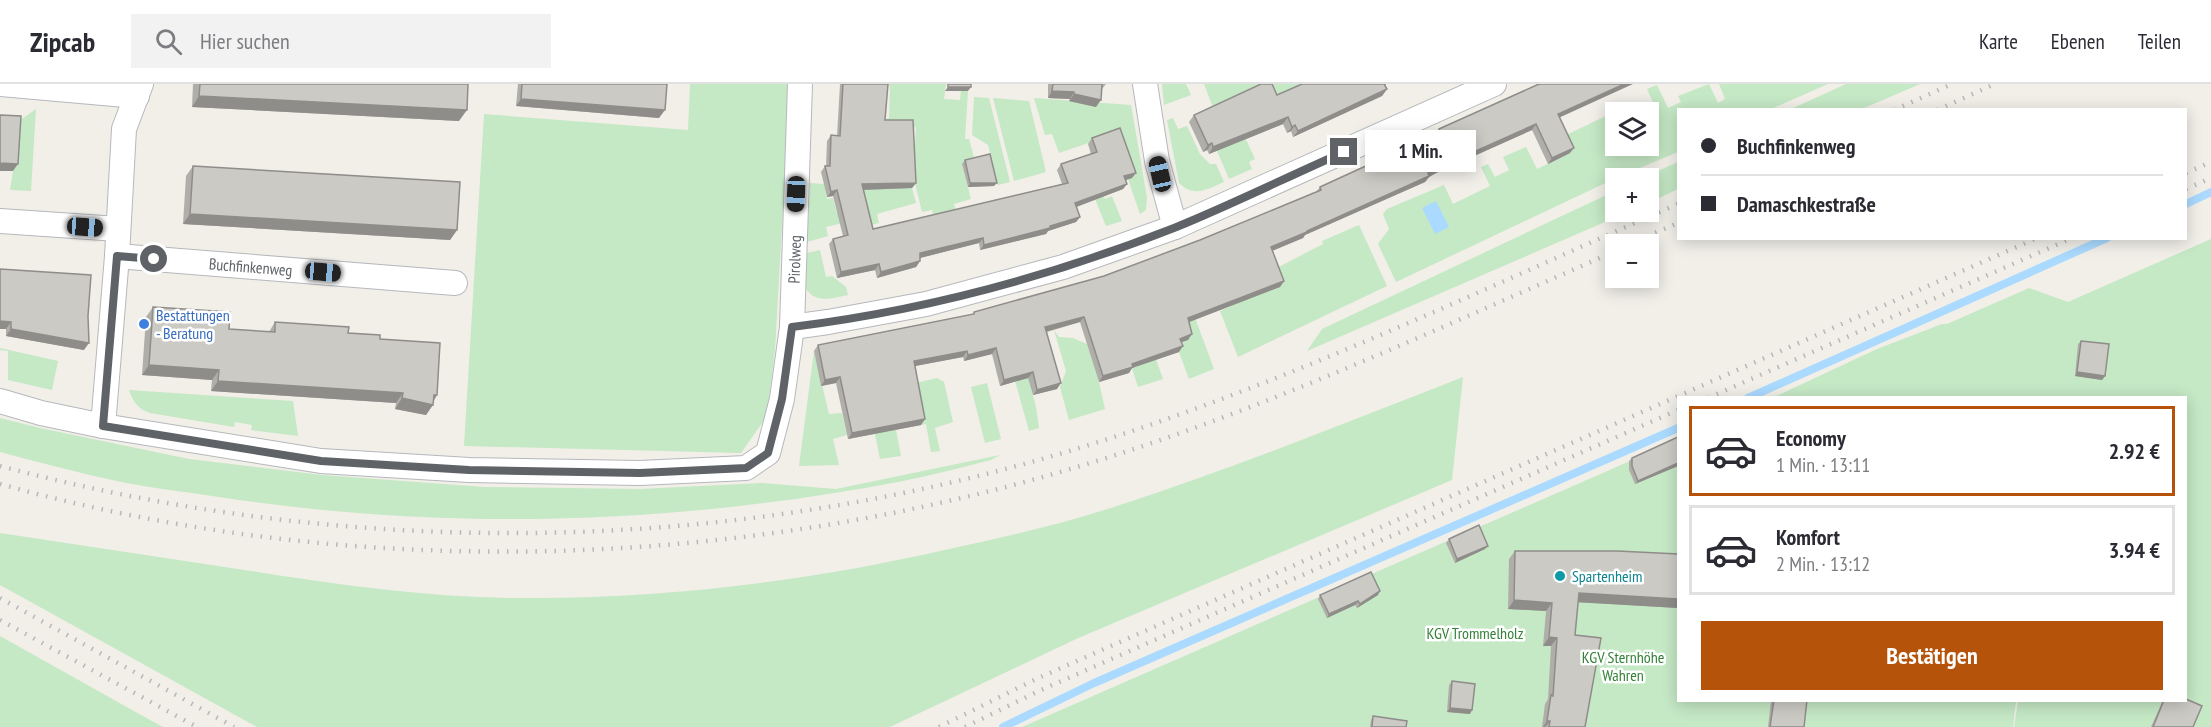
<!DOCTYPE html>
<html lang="de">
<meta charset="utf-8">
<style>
body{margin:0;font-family:"PT Sans Narrow",sans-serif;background:#f2f2f3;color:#2b2b33;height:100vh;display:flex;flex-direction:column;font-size:22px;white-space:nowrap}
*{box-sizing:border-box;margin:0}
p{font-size:20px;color:#7c7c81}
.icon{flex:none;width:33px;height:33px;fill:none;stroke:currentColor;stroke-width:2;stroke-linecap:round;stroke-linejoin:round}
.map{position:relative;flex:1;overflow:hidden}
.details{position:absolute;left:1677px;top:312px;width:510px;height:306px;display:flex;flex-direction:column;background:#fff;border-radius:0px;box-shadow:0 3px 15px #0003}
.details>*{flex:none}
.banner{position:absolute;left:1677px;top:24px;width:510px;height:132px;border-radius:0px;box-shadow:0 3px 15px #0003;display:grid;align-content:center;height:132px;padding:0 24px;background:#fff}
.controls{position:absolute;left:1605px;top:18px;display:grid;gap:12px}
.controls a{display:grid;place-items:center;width:54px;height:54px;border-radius:0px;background:#fff;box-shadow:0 3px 15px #0003;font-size:30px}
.end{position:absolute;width:27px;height:27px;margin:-14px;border:8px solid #5f6368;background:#fff;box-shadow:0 0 0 3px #fff}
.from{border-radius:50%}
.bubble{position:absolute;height:42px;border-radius:0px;background:#fff;box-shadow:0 3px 15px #0003;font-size:20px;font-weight:700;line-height:42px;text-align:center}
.car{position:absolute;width:18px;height:36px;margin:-18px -9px;border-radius:8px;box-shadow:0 0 4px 2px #0007;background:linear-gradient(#222 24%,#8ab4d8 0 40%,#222 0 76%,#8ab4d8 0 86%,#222 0)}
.banner b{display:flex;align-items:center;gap:21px;height:57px;font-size:22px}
.banner b+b{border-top:2px solid #e1e1e2}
.banner i{width:15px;height:15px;background:#2b2b33}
ul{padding:10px 0 0;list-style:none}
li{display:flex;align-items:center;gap:18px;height:90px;margin:0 12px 9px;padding:0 12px;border:3px solid #e1e1e2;border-radius:0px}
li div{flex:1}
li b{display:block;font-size:22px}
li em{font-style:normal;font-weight:700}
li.active{border-color:#b45309}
li>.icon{width:54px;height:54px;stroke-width:1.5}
.action{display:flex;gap:12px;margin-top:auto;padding:12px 24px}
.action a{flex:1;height:69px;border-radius:0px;background:#b45309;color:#fff;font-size:24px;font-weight:700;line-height:69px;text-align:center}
header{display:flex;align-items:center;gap:36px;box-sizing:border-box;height:84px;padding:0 30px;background:#fff;border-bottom:2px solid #e1e1e2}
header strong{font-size:28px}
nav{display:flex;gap:33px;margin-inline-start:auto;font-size:21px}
.search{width:420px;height:54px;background:#f2f2f3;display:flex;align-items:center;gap:15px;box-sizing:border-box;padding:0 21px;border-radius:0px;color:#7c7c81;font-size:22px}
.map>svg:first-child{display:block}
.green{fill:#c5e8c5}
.water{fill:#aadaff}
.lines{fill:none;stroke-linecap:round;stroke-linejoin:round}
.stream{stroke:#aadaff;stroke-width:8}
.minor-casing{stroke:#b5b8bc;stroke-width:26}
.minor{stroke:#fff;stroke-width:24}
.rail{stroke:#b6b7b8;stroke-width:4.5;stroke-dasharray:1.5 8;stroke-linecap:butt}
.wall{fill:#afaea9}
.shaded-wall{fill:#8f8d8a}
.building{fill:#cccac5;stroke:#8f8d8a;stroke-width:1.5}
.route{stroke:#5f6368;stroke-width:8}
.shop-dot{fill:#3f7fe0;stroke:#fff;stroke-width:2}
.culture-dot{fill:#0f9aa8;stroke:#fff;stroke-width:2}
.labels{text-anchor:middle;stroke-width:5;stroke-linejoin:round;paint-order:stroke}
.street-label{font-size:16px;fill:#5f6368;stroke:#fff}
.shop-label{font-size:16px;fill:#366cbe;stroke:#fff;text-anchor:start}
.culture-label{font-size:16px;fill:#0d838f;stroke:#fff;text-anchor:start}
.park-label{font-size:16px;fill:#348238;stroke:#fff}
</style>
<header>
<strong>Zipcab</strong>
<div class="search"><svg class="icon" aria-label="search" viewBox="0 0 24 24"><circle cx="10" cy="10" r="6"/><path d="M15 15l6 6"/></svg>Hier suchen</div>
<nav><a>Karte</a><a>Ebenen</a><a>Teilen</a></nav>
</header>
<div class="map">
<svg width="2211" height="643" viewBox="0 0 2211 643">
<rect width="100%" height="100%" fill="#f1efe8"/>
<g class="green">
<polygon points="690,0 790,0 775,266 767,332 741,369 464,362 484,30 688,46"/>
<polygon points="885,0 946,0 944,15 960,16 961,7 968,7 965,55 969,55 975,77 962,80 971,115 954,120 956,129 934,134 932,126 922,128 912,87 890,60 915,61 916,43 900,42 882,37 889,34 890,2"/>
<polygon points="1162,0 1186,0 1191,11 1164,21"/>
<polygon points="1204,0 1312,0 1273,18 1214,26"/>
<polygon points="1709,0 1718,19 1725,15 1719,0 1828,0 1771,25 1678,26 1678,68 1616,94 1396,198 1378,160 1389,145 1383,130 1387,125 1444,101 1453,120 1490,102 1481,83 1488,80 1495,93 1509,86 1503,73 1526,63 1537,85 1570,69 1562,53 1612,29 1615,36 1616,62 1648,62 1649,29 1656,25 1647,5 1657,1 1668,24 1681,18 1678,12"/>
<polygon points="1846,0 1920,0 1862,25 1791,25"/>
<polygon points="974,13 989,14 1010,98 998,101 988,61 972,51"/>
<polygon points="993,14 1029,17 1046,88 1014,97"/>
<polygon points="1034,14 1131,21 1147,113 1146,126 1140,130 1128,95 1109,52 1059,69 1052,50 1045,51"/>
<polygon points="36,25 31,107 10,106 13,87 16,39"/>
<path d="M1173,34L1178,45L1187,42L1200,70L1210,80H1216L1224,98C1208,105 1194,114 1179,99L1167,36Z"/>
<polygon points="1243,49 1255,75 1249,78 1252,85 1229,95 1215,62"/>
<polygon points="1678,78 1678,105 1649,119 1648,94 1642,94"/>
<polygon points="840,89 912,104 916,119 877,130 879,139 853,145 851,137 826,143 828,152 807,158 810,99 824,100 827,115 833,114 837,130"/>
<polygon points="1101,107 1105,115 1112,112 1122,137 1106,142 1095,115"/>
<polygon points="1615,107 1616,128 1628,128 1307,267 1322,245"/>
<polygon points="1359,141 1387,202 1238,273 1220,227 1232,222 1225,205 1251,194 1258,211 1280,203 1273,186 1323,160 1322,157"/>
<polygon points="2211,155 2211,643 2014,643 2018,617 2186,616 2186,314 1772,314 1877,265 1942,240 1947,240 2029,204 2068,218"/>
<path d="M820,166L826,193L832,192L846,203L848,211C832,214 817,220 806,205L807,169Z"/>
<polygon points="1190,220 1214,285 1189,295 1176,260 1188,256"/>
<polygon points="1118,241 1148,253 1163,295 1138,303"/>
<polygon points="1054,246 1059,253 1073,254 1087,260 1099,298 1105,325 1069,336 1060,303 1066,287"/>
<polygon points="0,264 58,277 52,306 8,296 8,267 0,266"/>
<polygon points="814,267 829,330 842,329 847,351 833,355 839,381 799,382"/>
<polygon points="1023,273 1036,323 1039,344 1029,347 1009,275"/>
<path d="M1463,293L1452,396L1076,555L890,643H257L0,501V449C79,461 159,473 238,485C333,500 427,514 523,514C667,515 809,497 949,465C1005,453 1062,440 1117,422C1234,384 1348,338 1463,293Z"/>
<polygon points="937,294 944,298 953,338 935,344 940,367 931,368 926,340 921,341 912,300"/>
<polygon points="987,299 1001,355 985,359 971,303"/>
<polygon points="888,305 901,372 880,375 870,326"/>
<path d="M129,306L293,317L298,352L251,346L252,341L235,338L234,343L150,329C138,325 133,318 129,306Z"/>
<path d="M0,334L40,344L189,375L322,391L485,403L640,405L762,399L836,405L1000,371L991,376C962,383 933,391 903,397C675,441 442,448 212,412C181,407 148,404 117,397C78,389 39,378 0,368Z"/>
<polygon points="1678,356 1678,616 2016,617 2013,643 1022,643"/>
<polygon points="0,552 141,631 163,643 0,643"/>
</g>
<polygon class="water" points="1436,117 1449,143 1435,150 1422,124"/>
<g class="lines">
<g class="stream">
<polyline points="2186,120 2211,108"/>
<polyline points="1748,314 2107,154"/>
<polyline points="1003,643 1092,600 1678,344"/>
</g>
<g class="minor-casing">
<g id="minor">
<polyline points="1,0 137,12"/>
<polyline points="1145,0 1157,77 1175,143"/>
<polyline points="0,137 118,145"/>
<path id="s1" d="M117,172L455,199"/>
<polyline points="792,243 828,238 926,220 1063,183 1175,143 1494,0"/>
<path id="s2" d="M0,317L41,329L103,342L321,377L469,386L640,389L746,384L768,369L782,315L792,243L800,0"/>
<polyline points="103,342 117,172 124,45 141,0"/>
</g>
</g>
<use href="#minor" class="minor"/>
<g class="rail">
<polyline points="1894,26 1952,0"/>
<polyline points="1937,26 1995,0"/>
<polyline points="2186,89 2211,78"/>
<polyline points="2186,105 2211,94"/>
<polyline points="1629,160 1678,139"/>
<polyline points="1708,314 2072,154"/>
<path d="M0,382C372,481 763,471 1129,348C1317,285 1497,199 1678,120"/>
<path d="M0,400C369,503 771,486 1134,365C1299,310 1457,236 1616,167"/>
<polyline points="0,514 234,643"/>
<polyline points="0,536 197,643"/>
<polyline points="939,643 1036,595 2037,154"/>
<polyline points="965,643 1041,606 1678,326"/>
</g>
</g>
<g class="wall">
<polygon points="193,0 468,0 459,37 192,23"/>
<polygon points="518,0 667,0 659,34 516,22"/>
<polygon points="840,0 888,0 885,36 916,99 912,104 863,106 873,145 1062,100 1057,86 1061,80 1091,70 1088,60 1092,54 1132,94 1126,96 1127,100 1123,105 1076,123 1080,133 1076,138 1048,147 1046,150 980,166 979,159 920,174 920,177 916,183 877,194 875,186 837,194 829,160 833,155 843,152 833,112 827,113 821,88 825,82 826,82 827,57 831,51 837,52"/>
<polygon points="1048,0 1106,0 1102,5 1096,23 1069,17 1070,15 1048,14"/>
<polygon points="1386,1 1385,2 1387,5 1382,12 1293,53 1291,47 1287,49 1283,40 1209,70 1207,66 1203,68 1189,38 1194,31 1277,11"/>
<polygon points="1559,33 1570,69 1548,80 1532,46 1436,89 1429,93 1425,98 1305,151 1303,154 1272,167 1284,197 1280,203 1189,238 1188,256 1182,258 1179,268 1132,284 1129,289 1099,298 1080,238 1047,248 1057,305 1033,311 1028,294 1000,302 992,270 964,277 963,273 915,282 921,341 848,355 836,299 821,302 814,267 818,261 973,230 974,228 1104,192 1200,156 1316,108 1320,103 1435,51 1439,45"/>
<polygon points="965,76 994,102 968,103 962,80"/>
<polygon points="193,82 457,146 450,156 183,140 186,92"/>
<polygon points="0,185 84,266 6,252 6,245 0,245"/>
<polygon points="153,223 229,245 269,248 275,238 348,249 380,255 437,311 426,331 395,325 396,319 211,307 212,296 142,291 146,233"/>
<polygon points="2081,257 2105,292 2102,296 2075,292 2078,260"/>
<polygon points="1678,353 1678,382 1635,400 1629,386 1629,377 1632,374"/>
<polygon points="1449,455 1485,465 1455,479 1446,459"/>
<polygon points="1515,467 1678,470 1678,524 1578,518 1575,551 1585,643 1542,643 1545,620 1548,615 1551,562 1543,562 1546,527 1508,525 1509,475"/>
<polygon points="1320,511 1378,511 1357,524 1355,521 1327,534 1318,515"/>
<polygon points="1452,597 1470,630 1447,628 1449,601"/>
<polygon points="1771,616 1807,616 1804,643 1768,643"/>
<polygon points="2163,616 2186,616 2193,643 2151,643"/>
<polygon points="1373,632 1406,643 1370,643 1371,636"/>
</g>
<g class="shaded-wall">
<polygon points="1624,0 1633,0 1554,36 1558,30"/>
<polygon points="948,3 971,3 968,7 945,7"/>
<polygon points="1387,5 1382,12 1293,53 1298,47"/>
<polygon points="1052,7 1074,8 1070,15 1048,14"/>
<polygon points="1074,10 1101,16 1096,23 1069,17"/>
<polygon points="199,12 467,26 459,37 192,23"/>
<polygon points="521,15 665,26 659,34 516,22"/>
<polygon points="1288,33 1283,40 1209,70 1213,63"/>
<polygon points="1536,40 1532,46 1436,89 1429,93 1425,98 1305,151 1303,154 1267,169 1271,163 1440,83"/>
<polygon points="1295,41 1291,47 1287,49 1292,43"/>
<polygon points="1212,59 1207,66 1203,68 1208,61"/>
<polygon points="1574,64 1570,69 1548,80 1552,74"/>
<polygon points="0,79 18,80 13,87 0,87"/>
<polygon points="1136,89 1132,94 1120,98 1124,92"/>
<polygon points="916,99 912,104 858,106 862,100"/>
<polygon points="970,99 997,99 994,102 968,103"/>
<polygon points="1127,100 1123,105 1071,125 1075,119"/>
<polygon points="837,106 833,112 827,113 831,108"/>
<polygon points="190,130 457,146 450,156 183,140"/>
<polygon points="1080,133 1076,138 1048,147 1046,150 980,166 984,161"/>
<polygon points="983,154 979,159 916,175 920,169"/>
<polygon points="920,177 916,183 877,194 881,188"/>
<polygon points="879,180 875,186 837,194 841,188"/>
<polygon points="1284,197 1280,203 1184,240 1188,234"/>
<polygon points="1084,233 1080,238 1041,249 1045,243"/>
<polygon points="0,237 11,238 6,245 0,245"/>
<polygon points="11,245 89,259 84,266 6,252"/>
<polygon points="1192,250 1188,256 1176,260 1180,255"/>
<polygon points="1183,262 1179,268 1132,284 1129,289 1099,298 1103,292 1132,280"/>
<polygon points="996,264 992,270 964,277 968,271"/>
<polygon points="967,267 963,273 910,283 914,277"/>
<polygon points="149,281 219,286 212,296 142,291"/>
<polygon points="1033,288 1028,294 1000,302 1004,296"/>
<polygon points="2077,288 2105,292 2102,296 2075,292"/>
<polygon points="840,293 836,299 821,302 825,296"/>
<polygon points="218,297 403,309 396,319 211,307"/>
<polygon points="1061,299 1057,305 1033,311 1037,306"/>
<polygon points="437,311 431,320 433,321 426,331 395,325 402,314"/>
<polygon points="925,335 921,341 848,355 852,349"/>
<polygon points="1678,379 1678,382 1635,400 1638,397"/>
<polygon points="1488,462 1485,465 1455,479 1457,475"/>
<polygon points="1380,507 1378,511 1357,524 1360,520"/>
<polygon points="1579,509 1678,515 1678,524 1573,518"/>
<polygon points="1514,516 1552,519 1546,527 1508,525"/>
<polygon points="1358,517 1355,521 1327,534 1329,530"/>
<polygon points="1549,553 1557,554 1551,562 1543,562"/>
<polygon points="1450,624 1472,626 1470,630 1447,628"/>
<polygon points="1547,637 1550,637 1545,643 1543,643"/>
</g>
<g class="building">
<polygon points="200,0 468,0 467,26 199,12"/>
<polygon points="522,0 667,0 665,26 521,15"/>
<polygon points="843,0 888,0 885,36 913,36 916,99 862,100 873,145 1068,99 1061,80 1097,68 1092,54 1120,44 1136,89 1124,92 1127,100 1075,119 1080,133 1050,142 1050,144 984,161 983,154 920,169 920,177 881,188 879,180 841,188 833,155 848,151 837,106 831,108 825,82 830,82 831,51 840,52"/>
<rect x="948" y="0" width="23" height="3"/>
<polygon points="1053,0 1102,0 1101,16 1074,10 1074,8 1052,7"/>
<polygon points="1261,0 1272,0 1277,11 1302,0 1386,0 1384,0 1387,5 1298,47 1295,41 1292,43 1288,33 1213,63 1212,59 1208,61 1194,31"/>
<polygon points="1539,0 1624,0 1558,30 1574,64 1552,74 1536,40 1440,83 1428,89 1429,92 1307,147 1307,148 1271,163 1284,197 1188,234 1192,250 1180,255 1183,262 1132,280 1133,283 1103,292 1084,233 1045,243 1061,299 1037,306 1033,288 1004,296 996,264 968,271 967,267 914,277 925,335 852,349 840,293 825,296 818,261 974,230 974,228 1104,192 1200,156 1321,106 1320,103 1440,48 1439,45"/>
<polygon points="0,31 21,32 18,80 0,79"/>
<polygon points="990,70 997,99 970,99 965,76"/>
<polygon points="193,82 460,98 457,146 190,130"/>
<polygon points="0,185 91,191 88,232 89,259 11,245 11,238 0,237"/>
<polygon points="153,223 230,228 229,245 275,248 275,238 349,243 348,249 380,251 380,255 440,259 437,311 434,311 433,321 402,314 403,309 218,297 219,286 149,281"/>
<polygon points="2081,257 2109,260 2105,292 2077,288"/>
<polygon points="1678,353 1678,379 1638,397 1632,382 1632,374"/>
<polygon points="1479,441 1488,462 1457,475 1449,455"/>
<polygon points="1515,467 1617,467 1678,470 1678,515 1579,509 1575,551 1601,554 1585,643 1549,643 1550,637 1547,637 1551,611 1553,612 1557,554 1549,553 1552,519 1514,516"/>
<polygon points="1371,488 1380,507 1360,520 1358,517 1329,530 1320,511"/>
<polygon points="1452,597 1475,600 1472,626 1450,624"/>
<polygon points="2186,615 2202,622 2193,643 2153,643 2164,616 2186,616"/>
<polygon points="1774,616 1807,616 1804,643 1770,643"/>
<polygon points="1373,632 1407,637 1406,643 1372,643"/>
</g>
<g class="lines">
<path class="route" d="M154,175L117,172L103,342L321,377L469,386L640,389L746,384L768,369L782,315L792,243C922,227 1052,192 1174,144C1231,121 1287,93 1344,68"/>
</g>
<circle class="shop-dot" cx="144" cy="240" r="6"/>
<circle class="culture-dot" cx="1560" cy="492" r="6"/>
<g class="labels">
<g class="street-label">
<text dy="6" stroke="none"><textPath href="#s2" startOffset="975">Pirolweg</textPath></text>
<text dy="6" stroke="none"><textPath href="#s1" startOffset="134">Buchfinkenweg</textPath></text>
</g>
<g class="shop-label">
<text x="156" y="237">Bestattungen<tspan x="156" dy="18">- Beratung</tspan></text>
</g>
<g class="culture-label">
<text x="1572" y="498">Spartenheim</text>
</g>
<g class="park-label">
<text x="1475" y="555">KGV Trommelholz</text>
<text x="1623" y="579">KGV Sternhöhe<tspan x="1623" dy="18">Wahren</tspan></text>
</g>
</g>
</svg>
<div class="controls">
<a><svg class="icon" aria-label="layers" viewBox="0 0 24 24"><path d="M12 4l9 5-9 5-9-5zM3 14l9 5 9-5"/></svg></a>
<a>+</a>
<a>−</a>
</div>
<i class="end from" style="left:154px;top:175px"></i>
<i class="end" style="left:1344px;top:68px"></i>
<div class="bubble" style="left:1365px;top:46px;width:111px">1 Min.</div>
<i class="car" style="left:1160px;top:90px;rotate:347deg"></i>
<i class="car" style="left:796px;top:110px;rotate:182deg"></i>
<i class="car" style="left:85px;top:143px;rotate:94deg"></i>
<i class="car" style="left:323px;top:188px;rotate:95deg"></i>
<div class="banner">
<b><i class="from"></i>Buchfinkenweg</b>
<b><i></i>Damaschkestraße</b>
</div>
<section class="details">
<ul>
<li class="active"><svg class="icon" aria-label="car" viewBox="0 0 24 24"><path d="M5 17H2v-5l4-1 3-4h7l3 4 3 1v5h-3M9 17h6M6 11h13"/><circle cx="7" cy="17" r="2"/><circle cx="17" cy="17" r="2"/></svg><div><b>Economy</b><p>1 Min. · 13:11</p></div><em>2.92 €</em></li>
<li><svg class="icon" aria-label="car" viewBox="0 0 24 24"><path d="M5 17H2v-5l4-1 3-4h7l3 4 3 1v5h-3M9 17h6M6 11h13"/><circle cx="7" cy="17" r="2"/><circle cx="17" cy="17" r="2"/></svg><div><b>Komfort</b><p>2 Min. · 13:12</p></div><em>3.94 €</em></li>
</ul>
<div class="action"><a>Bestätigen</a></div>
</section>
</div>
